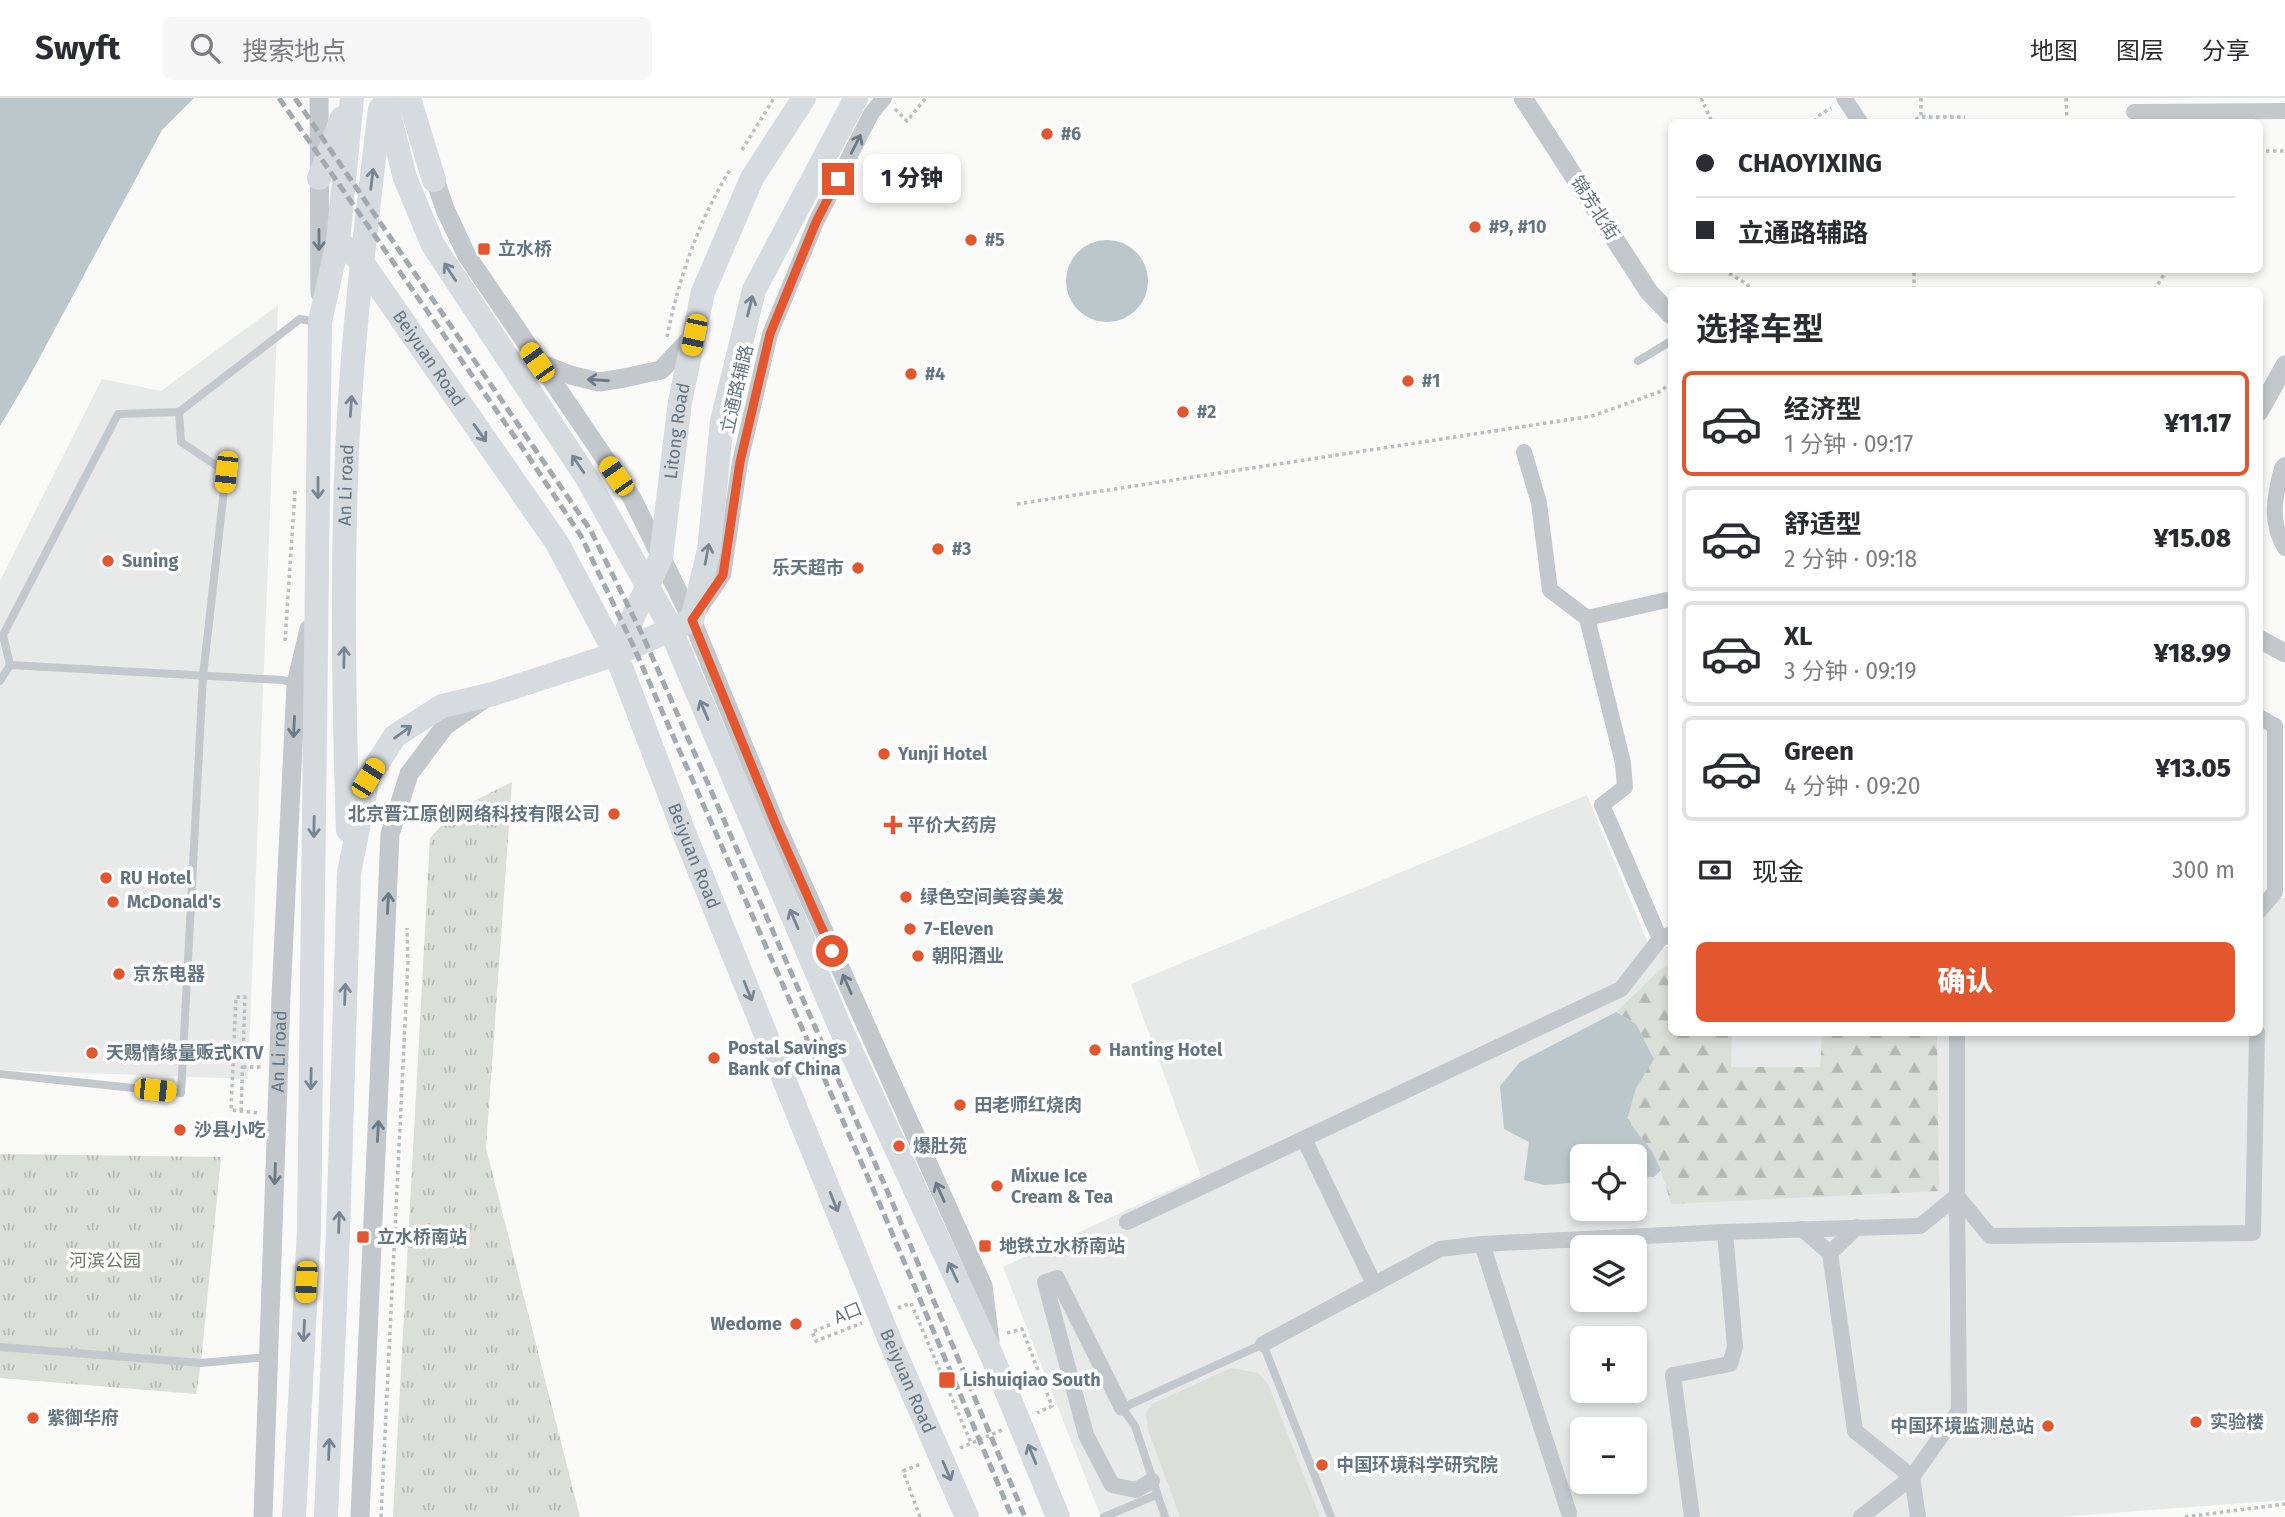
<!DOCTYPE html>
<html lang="zh">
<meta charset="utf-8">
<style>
body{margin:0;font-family:"Fira Sans","Noto Sans SC",sans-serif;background:#f7f7f7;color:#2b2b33;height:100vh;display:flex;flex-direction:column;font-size:26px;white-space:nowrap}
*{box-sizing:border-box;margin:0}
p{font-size:23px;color:#7c7c81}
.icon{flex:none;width:38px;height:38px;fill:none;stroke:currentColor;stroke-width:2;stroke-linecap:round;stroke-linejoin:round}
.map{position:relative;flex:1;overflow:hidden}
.details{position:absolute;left:1668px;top:189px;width:595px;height:749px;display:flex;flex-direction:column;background:#fff;border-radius:10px;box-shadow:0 4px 10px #0003}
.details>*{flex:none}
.banner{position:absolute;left:1668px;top:21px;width:595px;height:154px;border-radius:10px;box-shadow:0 4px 10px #0003;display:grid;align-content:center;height:154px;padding:0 28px;background:#fff}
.buttons{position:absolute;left:1570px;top:1046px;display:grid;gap:14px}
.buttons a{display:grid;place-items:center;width:77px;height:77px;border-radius:10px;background:#fff;box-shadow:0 4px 10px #0003;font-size:35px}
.end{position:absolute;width:32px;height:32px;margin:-16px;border:9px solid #e4572e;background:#fff;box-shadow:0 0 0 4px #fff}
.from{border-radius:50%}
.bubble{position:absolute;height:49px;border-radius:10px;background:#fff;box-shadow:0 4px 10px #0003;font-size:23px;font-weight:800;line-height:49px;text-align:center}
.car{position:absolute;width:21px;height:42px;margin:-21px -10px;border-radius:9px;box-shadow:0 0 5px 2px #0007;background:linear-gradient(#f5c518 24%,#345 0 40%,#f5c518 0 76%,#345 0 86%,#f5c518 0)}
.banner b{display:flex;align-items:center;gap:24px;height:66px;font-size:26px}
.banner b+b{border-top:2px solid #e1e1e2}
.banner i{width:18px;height:18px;background:#2b2b33}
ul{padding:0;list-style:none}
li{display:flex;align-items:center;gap:21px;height:105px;margin:0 14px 10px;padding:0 14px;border:4px solid #e1e1e2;border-radius:10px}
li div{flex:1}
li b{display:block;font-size:26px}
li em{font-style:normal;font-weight:800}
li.active{border-color:#e4572e}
li>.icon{width:63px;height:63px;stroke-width:1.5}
h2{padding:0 28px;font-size:32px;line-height:84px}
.pay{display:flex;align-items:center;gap:18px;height:77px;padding:0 28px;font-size:26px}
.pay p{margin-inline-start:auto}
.primary-button{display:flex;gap:14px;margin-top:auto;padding:14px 28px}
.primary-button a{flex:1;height:80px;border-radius:10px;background:#e4572e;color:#fff;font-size:28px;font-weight:800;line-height:80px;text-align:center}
header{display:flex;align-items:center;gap:42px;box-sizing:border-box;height:98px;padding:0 35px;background:#fff;border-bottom:2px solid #e1e1e2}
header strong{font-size:33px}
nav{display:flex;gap:38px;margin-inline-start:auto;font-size:24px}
.search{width:490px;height:63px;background:#f7f7f7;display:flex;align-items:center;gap:18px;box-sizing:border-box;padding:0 24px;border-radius:10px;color:#7c7c81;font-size:26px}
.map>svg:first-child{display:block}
.built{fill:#e8e9e9;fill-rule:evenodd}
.grass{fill:#dadfd7}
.forest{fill:url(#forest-firs)}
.park{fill:url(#park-tufts)}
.water{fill:#bbc7cb}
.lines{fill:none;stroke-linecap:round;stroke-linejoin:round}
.path{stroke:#bbbfc2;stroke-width:3.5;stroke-dasharray:3.5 3.5;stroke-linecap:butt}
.service{stroke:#c3c8cc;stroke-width:8}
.minor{stroke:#c3c8cc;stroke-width:16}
.tertiary{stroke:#c3c8cc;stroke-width:19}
.primary{stroke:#d6dbdf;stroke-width:24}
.rail{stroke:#a2aab0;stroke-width:5;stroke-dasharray:10 5;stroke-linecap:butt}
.oneway{stroke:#6a7a87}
.oneway2{stroke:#768591}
.route{stroke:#e4572e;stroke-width:9}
.poi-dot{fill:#e4572e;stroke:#fff;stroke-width:2.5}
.labels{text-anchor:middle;stroke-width:7;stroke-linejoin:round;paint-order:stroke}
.poi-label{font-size:18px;font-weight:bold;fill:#657683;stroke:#fff;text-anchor:start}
.street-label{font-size:18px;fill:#657683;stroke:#fff}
.park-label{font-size:18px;fill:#687a64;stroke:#fff}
</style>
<header>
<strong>Swyft</strong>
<div class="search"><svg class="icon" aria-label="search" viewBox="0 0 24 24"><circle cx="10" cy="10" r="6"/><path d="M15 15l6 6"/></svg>搜索地点</div>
<nav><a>地图</a><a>图层</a><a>分享</a></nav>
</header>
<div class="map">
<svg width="2285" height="1419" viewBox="0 0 2285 1419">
<defs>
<pattern id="forest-firs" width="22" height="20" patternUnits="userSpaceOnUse" patternTransform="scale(1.75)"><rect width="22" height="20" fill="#dadfd7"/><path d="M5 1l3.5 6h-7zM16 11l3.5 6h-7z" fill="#b4b9b4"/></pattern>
<pattern id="park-tufts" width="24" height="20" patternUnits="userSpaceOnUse" patternTransform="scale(1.75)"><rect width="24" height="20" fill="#dadfd7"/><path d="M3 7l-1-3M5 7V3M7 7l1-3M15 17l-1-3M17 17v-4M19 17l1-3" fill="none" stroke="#b4b9b4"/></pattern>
</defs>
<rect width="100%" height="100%" fill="#fafaf8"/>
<g class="built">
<polygon points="278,207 248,981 0,972 0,483 102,281 161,293"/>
<path d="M1587,697L1652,855L1671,847V934H2259V800H2285V1402L2058,1419H1101L1003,1169L1201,1078L1131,886ZM1582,1059H1634V1111H1582ZM1582,1150H1634V1202H1582ZM1582,1241H1634V1293H1582ZM1582,1332H1634V1384H1582Z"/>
</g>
<polygon class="grass" points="1231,1270 1258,1275 1268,1286 1320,1419 1180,1419 1148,1332 1146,1315 1152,1306"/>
<polygon class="forest" points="1671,867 1671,934 1732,935 1731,969 1820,969 1822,935 1937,935 1939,1093 1671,1106 1661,1072 1652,1053 1627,1022 1636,990 1654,960 1636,926 1616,914 1662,870"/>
<g class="park">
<polygon points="512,684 486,1050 580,1419 393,1419 430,740 456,712"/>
<polygon points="0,1056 221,1059 201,1265 196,1296 0,1280"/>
</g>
<g class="water">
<polygon points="0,0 194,0 162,32 28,281 0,328"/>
<circle cx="1107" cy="183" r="41"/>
<polygon points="1616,914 1636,926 1654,961 1636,990 1627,1022 1652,1053 1661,1072 1654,1079 1635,1080 1634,1059 1582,1059 1582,1084 1545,1087 1524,1082 1529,1044 1504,1031 1500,988 1520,964"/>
</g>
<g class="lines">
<g class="path">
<polyline points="1701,0 1712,24"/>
<polyline points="1921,0 1921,24"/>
<polyline points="2066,0 2067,24"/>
<polyline points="895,11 907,23 926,0"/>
<polyline points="1815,24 1818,18 1831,10"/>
<polyline points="1909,24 1921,19 1965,19"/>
<polyline points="742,52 774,0"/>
<polyline points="2259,53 2285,53"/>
<polyline points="1723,172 1747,186 1751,192"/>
<polyline points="1914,192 1914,172"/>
<polyline points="2154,192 2167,172"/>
<path d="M667,239C679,179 699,122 731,70"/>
<polyline points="1017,406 1592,318 1659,294 1671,285"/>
<polyline points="285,543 295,393"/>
<polyline points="243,969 262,969"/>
<polyline points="241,1013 245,899 236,899 231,1012 259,1015"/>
<polyline points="898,1210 911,1205 971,1345"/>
<polyline points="856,1216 812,1234 816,1243 862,1225"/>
<polyline points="1007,1235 1022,1231 1052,1308 1037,1315"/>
<polyline points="960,1350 1002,1332"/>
<polyline points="381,1419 408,864 407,830"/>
<polyline points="920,1419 903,1373 921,1366"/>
<polyline points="2185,1419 2285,1406"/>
</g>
<g class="service">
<polyline points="1638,263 1671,243"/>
<polyline points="10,567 3,537 118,316 179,314 300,221 317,224"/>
<polyline points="0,583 10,567 283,582 295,586"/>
<polyline points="0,976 181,995 203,578 226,374 181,344 179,314"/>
<polyline points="0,1249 201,1265 268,1259"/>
<polyline points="1104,1419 1156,1397"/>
<polyline points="1165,1419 1135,1328 1122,1310 1263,1246 1331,1419"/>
</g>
<g class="minor">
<polyline points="1844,0 1860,24"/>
<polyline points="2134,14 2285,13"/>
<polyline points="1524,354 1539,405 1550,492 1587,520"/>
<path d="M2285,367L2282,370C2275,397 2269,424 2285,450"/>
<polyline points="1671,501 1587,520 1623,665 1625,689 1602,707 1660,841 1671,836"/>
<polyline points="699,512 723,477 740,364 770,236 816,124 871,16 884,0"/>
<polyline points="2259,619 2275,628 2275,794 2259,813"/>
<polyline points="1304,1041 1374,1186"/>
<polyline points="1957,1098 1990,1138 2253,1135 2257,934"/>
<polyline points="1127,1124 1621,891 1660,841"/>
<polyline points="1802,1131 1830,1155 1857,1129"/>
<polyline points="1482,1146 1725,1134"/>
<polyline points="1830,1155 1855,1333 1912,1379 1918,1419"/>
<polyline points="1263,1246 1440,1151 1482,1146 1569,1415"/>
<polyline points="1122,1310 1057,1180 1045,1184 1086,1337 1112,1387 1136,1392 1152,1383"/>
<polyline points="1692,1419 1673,1277 1730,1266 1735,1249 1725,1134 1920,1128 1957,1098 1957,934"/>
<polyline points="1861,1419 1912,1379 1959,1313 1957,1098"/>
</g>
<g class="tertiary">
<polyline points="319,0 320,195"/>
<polyline points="1523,0 1649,194 1671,217"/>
<polyline points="431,70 445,111 467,158 632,400 692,522 776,727 983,1188 990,1244"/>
<polyline points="537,264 570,277 599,284 624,280 661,272 694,237"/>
<polyline points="2259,314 2285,267"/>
<polyline points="2259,541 2285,555"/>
<path id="s1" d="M263,1419L281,899L296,586L309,531"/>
<polyline points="360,1419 390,736 409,676 445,628 483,602"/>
</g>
<g class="primary">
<polyline points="385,0 405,80 433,147 587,380 666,521 840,929 992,1258 1058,1419"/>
<polyline points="409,0 434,82"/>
<polyline points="319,80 342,20"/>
<path id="s2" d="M338,143L362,164L557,445L616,556L687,742L890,1243L967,1419"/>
<path id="s3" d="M616,556L661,459L680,304L703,194L752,80L804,0"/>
<path id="s4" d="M348,732C344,615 342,498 346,381C350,257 365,134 380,11"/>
<polyline points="294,1419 309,1132 320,224 338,143 352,0"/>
<polyline points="326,1419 338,1135 349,775 368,680 395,638 442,608 493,596 616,556 692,522 709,452 722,323 754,192 856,0"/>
</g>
<g class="rail">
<polyline points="279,0 526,355 581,438 632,545 881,1109 1012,1419"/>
<polyline points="295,0 591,433 643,538 893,1106 1025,1419"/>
</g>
</g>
<defs><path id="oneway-shaft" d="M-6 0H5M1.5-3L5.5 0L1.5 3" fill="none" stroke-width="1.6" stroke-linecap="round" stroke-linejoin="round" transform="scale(1.75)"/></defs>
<g class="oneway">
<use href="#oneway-shaft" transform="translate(856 46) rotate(-63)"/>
<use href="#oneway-shaft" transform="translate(319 142) rotate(90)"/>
<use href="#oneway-shaft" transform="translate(598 282) rotate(-176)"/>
<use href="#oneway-shaft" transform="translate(294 629) rotate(93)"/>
<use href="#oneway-shaft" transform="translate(388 805) rotate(-87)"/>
<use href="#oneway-shaft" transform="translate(847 886) rotate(-114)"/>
<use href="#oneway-shaft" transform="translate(378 1033) rotate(-87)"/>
<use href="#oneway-shaft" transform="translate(275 1076) rotate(92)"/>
<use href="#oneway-shaft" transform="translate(940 1094) rotate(-114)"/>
</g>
<g class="oneway2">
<use href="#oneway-shaft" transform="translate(372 81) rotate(-83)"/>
<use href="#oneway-shaft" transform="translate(450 174) rotate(-123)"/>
<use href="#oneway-shaft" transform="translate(750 208) rotate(-76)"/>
<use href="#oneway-shaft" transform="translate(351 308) rotate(-86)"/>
<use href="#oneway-shaft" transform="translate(480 335) rotate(55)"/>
<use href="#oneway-shaft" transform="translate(578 366) rotate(-124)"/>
<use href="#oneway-shaft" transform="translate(318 390) rotate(90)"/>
<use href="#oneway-shaft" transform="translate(707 456) rotate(-79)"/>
<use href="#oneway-shaft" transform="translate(344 559) rotate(-89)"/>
<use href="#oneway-shaft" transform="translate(704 612) rotate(-113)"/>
<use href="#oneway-shaft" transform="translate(403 634) rotate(-36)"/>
<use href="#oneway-shaft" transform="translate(314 729) rotate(91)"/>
<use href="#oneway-shaft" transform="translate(794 821) rotate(-113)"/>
<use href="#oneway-shaft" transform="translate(748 893) rotate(68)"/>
<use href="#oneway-shaft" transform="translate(345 896) rotate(-88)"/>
<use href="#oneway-shaft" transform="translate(311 981) rotate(91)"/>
<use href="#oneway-shaft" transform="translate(834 1104) rotate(68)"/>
<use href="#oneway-shaft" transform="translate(339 1124) rotate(-88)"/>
<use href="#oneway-shaft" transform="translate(953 1174) rotate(-115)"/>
<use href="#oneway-shaft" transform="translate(304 1233) rotate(93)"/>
<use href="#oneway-shaft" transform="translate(329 1351) rotate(-88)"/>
<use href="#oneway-shaft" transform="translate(1032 1356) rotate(-112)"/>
<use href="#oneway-shaft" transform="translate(947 1373) rotate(67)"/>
</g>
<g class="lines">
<polyline class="route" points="832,853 776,727 692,522 723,477 740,364 770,236 816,124 838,81"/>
</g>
<g class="poi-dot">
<circle cx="1047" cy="36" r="7"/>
<circle cx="1475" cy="129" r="7"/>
<circle cx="971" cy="142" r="7"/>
<rect x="477" y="144" width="14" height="14" rx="3.5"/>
<circle cx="911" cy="276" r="7"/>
<circle cx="1408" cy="283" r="7"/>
<circle cx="1183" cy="314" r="7"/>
<circle cx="938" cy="451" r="7"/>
<circle cx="108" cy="463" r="7"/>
<circle cx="858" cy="470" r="7"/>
<circle cx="884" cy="656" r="7"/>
<circle cx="614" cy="716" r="7"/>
<path d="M889.5 716.5h7v7h7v7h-7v7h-7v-7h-7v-7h7z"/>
<circle cx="106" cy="780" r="7"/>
<circle cx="906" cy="799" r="7"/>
<circle cx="113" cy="804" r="7"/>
<circle cx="910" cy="831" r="7"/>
<circle cx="918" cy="858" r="7"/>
<circle cx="119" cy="876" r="7"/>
<circle cx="1095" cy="952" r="7"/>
<circle cx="92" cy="955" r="7"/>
<circle cx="714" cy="960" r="7"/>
<circle cx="960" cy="1007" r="7"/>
<circle cx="180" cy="1032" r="7"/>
<circle cx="899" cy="1048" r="7"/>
<circle cx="997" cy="1088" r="7"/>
<rect x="356" y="1132" width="14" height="14" rx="3.5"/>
<rect x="978" y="1141" width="14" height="14" rx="3.5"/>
<circle cx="796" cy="1226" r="7"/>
<rect x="938" y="1273" width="18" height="18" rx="3.5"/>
<circle cx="33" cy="1320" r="7"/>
<circle cx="2196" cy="1324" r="7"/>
<circle cx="2048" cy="1328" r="7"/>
<circle cx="1322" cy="1367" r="7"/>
</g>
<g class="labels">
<g class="poi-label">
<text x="1061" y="42">#6</text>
<text x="1489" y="135">#9, #10</text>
<text x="985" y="148">#5</text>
<text x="498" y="157">立水桥</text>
<text x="925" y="282">#4</text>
<text x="1422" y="289">#1</text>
<text x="1197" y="320">#2</text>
<text x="952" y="457">#3</text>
<text x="122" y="469">Suning</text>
<text x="844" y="476" text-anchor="end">乐天超市</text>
<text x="898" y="662">Yunji Hotel</text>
<text x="600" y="722" text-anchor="end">北京晋江原创网络科技有限公司</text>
<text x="907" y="733">平价大药房</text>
<text x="120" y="786">RU Hotel</text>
<text x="920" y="805">绿色空间美容美发</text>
<text x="127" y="810">McDonald's</text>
<text x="924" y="837">7-Eleven</text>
<text x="932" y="864">朝阳酒业</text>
<text x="133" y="882">京东电器</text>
<text x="728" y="956">Postal Savings<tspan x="728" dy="21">Bank of China</tspan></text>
<text x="1109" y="958">Hanting Hotel</text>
<text x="106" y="961">天赐情缘量贩式KTV</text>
<text x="974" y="1013">田老师红烧肉</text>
<text x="194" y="1038">沙县小吃</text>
<text x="913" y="1054">爆肚苑</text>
<text x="1011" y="1084">Mixue Ice<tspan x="1011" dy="21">Cream &amp; Tea</tspan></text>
<text x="377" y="1145">立水桥南站</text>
<text x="999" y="1154">地铁立水桥南站</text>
<text x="782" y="1232" text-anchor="end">Wedome</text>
<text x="963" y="1288">Lishuiqiao South</text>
<text x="47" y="1326">紫御华府</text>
<text x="2210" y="1330">实验楼</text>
<text x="2034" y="1334" text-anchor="end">中国环境监测总站</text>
<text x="1336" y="1373">中国环境科学研究院</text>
</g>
<g class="street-label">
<text transform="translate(1595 110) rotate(57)" y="6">锦芳北街</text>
<text dy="6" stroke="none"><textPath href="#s2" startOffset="149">Beiyuan Road</textPath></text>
<text transform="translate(737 291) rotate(-77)" y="6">立通路辅路</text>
<text dy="6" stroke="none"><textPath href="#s3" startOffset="234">Litong Road</textPath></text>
<text dy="6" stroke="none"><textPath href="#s4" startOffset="345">An Li road</textPath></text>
<text dy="6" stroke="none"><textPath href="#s2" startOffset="716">Beiyuan Road</textPath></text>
<text dy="6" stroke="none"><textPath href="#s1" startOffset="466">An Li road</textPath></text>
<text transform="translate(848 1215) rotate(-22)" y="6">A口</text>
<text dy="6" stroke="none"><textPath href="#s2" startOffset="1283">Beiyuan Road</textPath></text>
</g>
<g class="park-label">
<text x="105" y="1169">河滨公园</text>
</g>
</g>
</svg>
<div class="buttons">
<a><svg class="icon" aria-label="locate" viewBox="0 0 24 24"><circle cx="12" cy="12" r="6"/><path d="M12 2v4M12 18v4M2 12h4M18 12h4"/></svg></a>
<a><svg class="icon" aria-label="layers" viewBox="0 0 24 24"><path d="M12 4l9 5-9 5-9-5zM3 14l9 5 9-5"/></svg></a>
<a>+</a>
<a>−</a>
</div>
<i class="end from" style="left:832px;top:853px"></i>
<i class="end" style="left:838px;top:81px"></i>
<div class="bubble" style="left:863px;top:56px;width:98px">1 分钟</div>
<i class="car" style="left:694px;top:237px;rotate:192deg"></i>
<i class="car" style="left:537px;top:264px;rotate:325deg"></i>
<i class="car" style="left:226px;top:374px;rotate:186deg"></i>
<i class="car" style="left:616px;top:378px;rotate:325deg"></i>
<i class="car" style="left:368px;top:680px;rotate:32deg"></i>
<i class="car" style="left:155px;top:992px;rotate:96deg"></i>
<i class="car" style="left:306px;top:1184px;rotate:183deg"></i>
<div class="banner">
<b><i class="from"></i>CHAOYIXING</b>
<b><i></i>立通路辅路</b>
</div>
<section class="details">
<h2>选择车型</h2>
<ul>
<li class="active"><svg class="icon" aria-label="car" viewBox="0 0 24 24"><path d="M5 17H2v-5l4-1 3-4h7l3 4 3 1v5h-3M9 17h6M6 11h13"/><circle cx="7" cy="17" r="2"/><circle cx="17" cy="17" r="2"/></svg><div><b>经济型</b><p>1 分钟 · 09:17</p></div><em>¥11.17</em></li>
<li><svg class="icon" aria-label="car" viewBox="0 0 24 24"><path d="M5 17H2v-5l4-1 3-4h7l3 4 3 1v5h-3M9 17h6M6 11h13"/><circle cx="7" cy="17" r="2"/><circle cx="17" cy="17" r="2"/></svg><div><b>舒适型</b><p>2 分钟 · 09:18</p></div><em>¥15.08</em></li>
<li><svg class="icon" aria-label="car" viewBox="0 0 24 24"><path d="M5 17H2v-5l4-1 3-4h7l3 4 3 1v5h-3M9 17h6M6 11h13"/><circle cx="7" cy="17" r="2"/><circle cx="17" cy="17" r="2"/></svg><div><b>XL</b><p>3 分钟 · 09:19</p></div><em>¥18.99</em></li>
<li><svg class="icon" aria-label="car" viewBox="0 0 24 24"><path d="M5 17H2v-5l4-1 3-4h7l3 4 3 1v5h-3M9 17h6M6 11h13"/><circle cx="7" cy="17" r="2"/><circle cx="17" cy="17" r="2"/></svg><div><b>Green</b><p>4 分钟 · 09:20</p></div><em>¥13.05</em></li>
</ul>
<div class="pay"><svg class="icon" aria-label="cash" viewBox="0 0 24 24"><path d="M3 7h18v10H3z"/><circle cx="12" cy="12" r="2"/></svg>现金<p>300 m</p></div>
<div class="primary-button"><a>确认</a></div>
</section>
</div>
